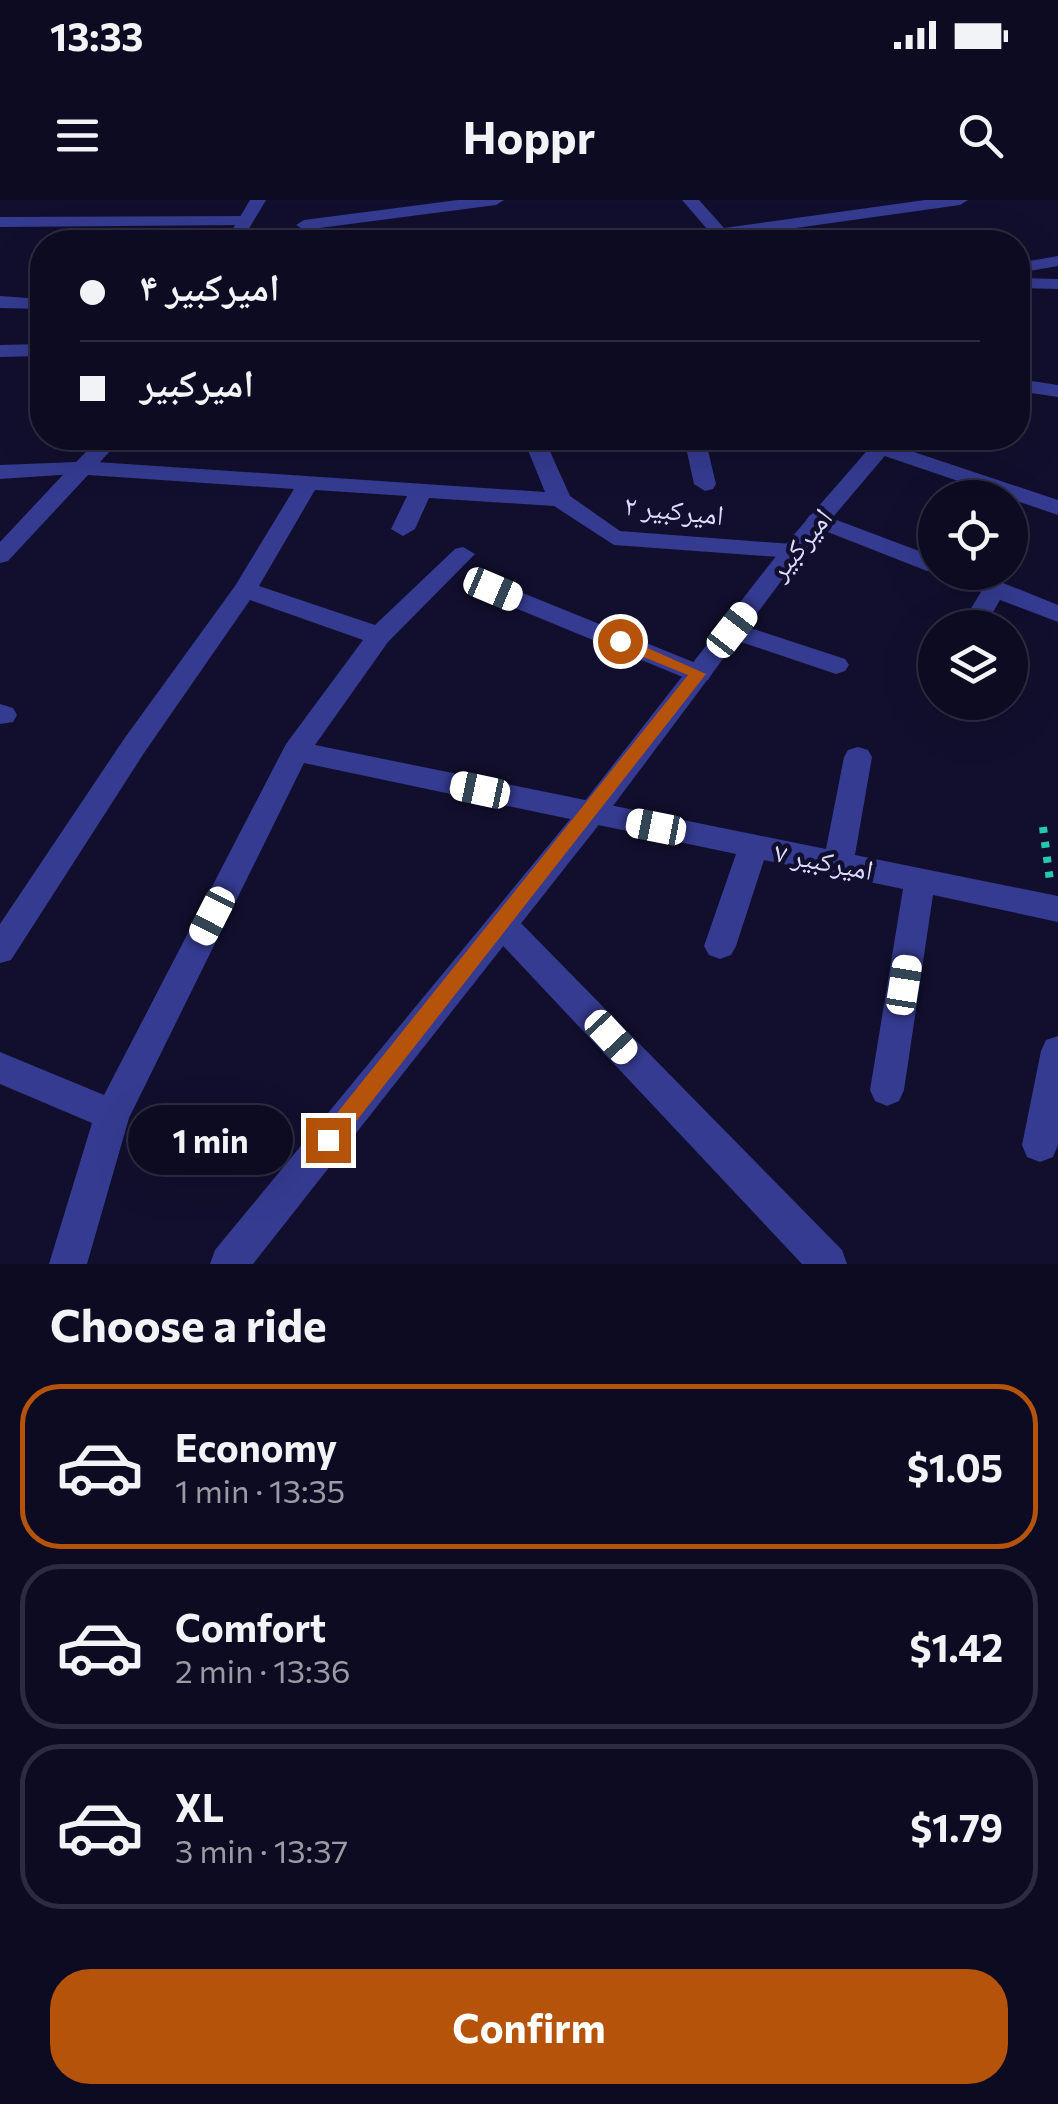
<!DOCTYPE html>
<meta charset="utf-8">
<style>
body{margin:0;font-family:Commissioner,"Noto Naskh Arabic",sans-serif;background:#1b192f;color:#f1f3f6;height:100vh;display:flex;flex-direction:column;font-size:38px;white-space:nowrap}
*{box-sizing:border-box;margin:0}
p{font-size:32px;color:#9a9ba5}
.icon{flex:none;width:55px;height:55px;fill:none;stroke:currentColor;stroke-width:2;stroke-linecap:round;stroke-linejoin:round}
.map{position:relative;height:1064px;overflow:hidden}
.panel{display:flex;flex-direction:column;background:#0d0b22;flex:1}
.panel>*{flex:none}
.hud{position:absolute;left:30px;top:30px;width:1000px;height:220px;border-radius:40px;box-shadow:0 10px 40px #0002,0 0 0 2px #2d2b40;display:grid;align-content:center;height:220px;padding:0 50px;background:#0d0b22}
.buttons{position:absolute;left:918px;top:280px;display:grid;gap:20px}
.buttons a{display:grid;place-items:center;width:110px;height:110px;border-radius:50%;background:#0d0b22;box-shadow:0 10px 40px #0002,0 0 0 2px #2d2b40;font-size:50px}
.end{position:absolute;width:45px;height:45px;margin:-22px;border:12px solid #b45309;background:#fff;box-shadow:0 0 0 5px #fff}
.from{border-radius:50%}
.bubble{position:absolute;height:70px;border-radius:35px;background:#0d0b22;box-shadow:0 10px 40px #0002,0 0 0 2px #2d2b40;font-size:32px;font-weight:700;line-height:70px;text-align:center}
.car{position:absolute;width:30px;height:60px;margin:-30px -15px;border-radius:12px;box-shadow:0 0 8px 2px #0007;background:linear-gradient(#fff 24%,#345 0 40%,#fff 0 76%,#345 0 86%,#fff 0)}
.hud b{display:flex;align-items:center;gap:35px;height:95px;font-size:38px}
.hud b+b{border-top:2px solid #2d2b40}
.hud i{width:25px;height:25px;background:#f1f3f6}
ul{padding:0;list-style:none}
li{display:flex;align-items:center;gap:30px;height:165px;margin:0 20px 15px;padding:0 30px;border:5px solid #2d2b40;border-radius:40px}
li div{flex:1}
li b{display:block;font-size:38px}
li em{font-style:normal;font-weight:700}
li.selected{border-color:#b45309}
li>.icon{width:90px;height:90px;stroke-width:1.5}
h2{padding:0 50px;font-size:45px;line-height:120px}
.primary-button{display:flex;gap:20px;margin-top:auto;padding:20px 50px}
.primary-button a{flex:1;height:115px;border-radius:40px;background:#b45309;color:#fff;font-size:40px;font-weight:700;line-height:115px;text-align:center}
.status{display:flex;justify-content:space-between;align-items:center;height:70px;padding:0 50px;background:#0d0b22;direction:ltr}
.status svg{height:28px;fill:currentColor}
header{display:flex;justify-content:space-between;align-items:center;height:130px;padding:0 50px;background:#0d0b22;font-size:45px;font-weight:700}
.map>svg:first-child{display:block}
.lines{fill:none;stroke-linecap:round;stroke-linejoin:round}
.path{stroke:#24cab0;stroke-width:8;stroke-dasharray:6 9;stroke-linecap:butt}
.minor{fill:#353b90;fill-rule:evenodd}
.tertiary{fill:#353b90;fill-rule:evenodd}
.route{fill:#b45309}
.labels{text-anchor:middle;stroke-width:9;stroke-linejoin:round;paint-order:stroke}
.street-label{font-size:28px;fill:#dbdbff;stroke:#110f2d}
</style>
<div class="status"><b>13:33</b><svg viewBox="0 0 49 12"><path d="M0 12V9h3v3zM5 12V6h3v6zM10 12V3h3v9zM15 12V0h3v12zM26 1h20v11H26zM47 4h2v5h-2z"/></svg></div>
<header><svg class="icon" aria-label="menu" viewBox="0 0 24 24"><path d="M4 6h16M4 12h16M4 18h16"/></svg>Hoppr<svg class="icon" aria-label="search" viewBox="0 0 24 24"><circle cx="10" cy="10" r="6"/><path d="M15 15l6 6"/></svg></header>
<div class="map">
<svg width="1058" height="1064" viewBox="0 0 1058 1064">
<rect width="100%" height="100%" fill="#110f2d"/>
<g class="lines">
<polyline class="path" points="1043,627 1050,681"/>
<g class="minor">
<polygon points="458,0 504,0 496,5 304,30 296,25 304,20"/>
<polygon points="682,0 699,0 724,28 925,0 968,0 960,5 732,37 735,42 716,39 653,42 661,37 708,30"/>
<polygon points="251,16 251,24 245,25 0,27 0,17"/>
<polygon points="1058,56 1058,66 1018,73 1018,63"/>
<polygon points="1018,78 1058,79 1058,89 1018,88"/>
<polygon points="0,96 42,99 42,109 0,108"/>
<polygon points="42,144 42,156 0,157 0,145"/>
<polygon points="523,238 544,238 570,296 620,331 792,344 804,351 792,358 614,345 554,306 429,298 415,329 403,336 391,329 407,296 315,290 259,386 375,425 455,349 463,347 475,354 388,442 315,545 826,649 844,557 848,550 858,547 868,550 872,557 855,655 1058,696 1058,722 933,695 904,890 899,901 887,906 875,901 870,890 903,689 764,660 736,746 731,755 720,759 709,755 704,746 736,654 304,563 129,918 87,1064 49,1064 92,923 0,884 0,852 104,895 286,544 363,440 250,400 144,553 11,760 0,763 0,724 124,539 235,386 294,289 88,275 8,361 0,363 0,342 74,263 82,261 545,292"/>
<polygon points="684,238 705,238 716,284 713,289 705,291 694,284"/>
<polygon points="881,241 1058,300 1058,315 873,252 870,247"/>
<polygon points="818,313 935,357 935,372 939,372 927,371 810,325 806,320 810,315"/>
<polygon points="940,372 976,372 1058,405 1058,422 1000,400 984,428 959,428 981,392"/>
<polygon points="493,381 708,468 712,474 708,480 690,480 484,395 481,389 484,383"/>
<polygon points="732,422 845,459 849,465 845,471 836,474 723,436 719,430"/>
<polygon points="0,504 13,508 17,515 13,522 0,524"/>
<polygon points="502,711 513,715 842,1050 847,1064 802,1064 491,733 486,724 491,715"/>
<polygon points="1058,836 1058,945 1053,957 1040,962 1027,957 1022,945 1041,851 1046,840"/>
</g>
<g class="tertiary">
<polygon points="250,0 266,0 241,42 225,42"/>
<polygon points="1018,179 1058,185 1058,197 1018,191"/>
<polygon points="100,238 122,238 90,273 0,279 0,265 76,262"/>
<polygon points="878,238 900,238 800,356 601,622 253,1064 210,1064 215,1050 581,606 784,346"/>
</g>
</g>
<polygon class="route" points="614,438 625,438 706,474 336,947 321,947 318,940 321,933 688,475 614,445"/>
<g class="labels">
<g class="street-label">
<text transform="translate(674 310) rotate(6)" y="10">امیرکبیر ۲</text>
<text transform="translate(800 344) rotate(-51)" y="10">امیرکبیر</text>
<text transform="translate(824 661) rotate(11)" y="10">امیرکبیر ۷</text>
</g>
</g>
</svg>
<div class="buttons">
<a><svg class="icon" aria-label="locate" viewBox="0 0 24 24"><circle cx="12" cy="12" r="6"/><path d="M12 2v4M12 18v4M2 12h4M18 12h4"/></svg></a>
<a><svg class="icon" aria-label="layers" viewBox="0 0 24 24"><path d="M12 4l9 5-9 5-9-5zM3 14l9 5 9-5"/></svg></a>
</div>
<i class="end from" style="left:620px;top:441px"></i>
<i class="end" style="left:328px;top:940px"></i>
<div class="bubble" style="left:128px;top:905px;width:165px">1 min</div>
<i class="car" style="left:493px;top:389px;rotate:113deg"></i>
<i class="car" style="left:732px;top:430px;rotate:38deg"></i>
<i class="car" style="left:480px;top:590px;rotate:282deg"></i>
<i class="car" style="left:656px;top:627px;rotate:281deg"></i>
<i class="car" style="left:212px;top:716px;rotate:207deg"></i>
<i class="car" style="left:904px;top:785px;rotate:9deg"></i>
<i class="car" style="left:611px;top:837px;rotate:137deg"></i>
<div class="hud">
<b><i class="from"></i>امیرکبیر ۴</b>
<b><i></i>امیرکبیر</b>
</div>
</div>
<section class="panel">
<h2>Choose a ride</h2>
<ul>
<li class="selected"><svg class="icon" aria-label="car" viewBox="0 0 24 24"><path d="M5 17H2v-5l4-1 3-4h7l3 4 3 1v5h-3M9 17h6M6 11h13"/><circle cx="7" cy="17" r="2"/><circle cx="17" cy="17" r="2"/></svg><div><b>Economy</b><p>1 min · 13:35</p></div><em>$1.05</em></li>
<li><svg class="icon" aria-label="car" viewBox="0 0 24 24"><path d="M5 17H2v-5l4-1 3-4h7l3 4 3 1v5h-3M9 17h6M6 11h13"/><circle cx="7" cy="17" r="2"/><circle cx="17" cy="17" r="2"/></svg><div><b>Comfort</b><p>2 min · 13:36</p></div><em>$1.42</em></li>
<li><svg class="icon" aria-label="car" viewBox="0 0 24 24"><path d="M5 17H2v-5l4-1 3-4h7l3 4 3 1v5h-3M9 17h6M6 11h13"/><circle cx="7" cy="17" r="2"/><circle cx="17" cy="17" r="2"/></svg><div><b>XL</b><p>3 min · 13:37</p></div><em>$1.79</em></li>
</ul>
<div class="primary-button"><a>Confirm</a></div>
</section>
